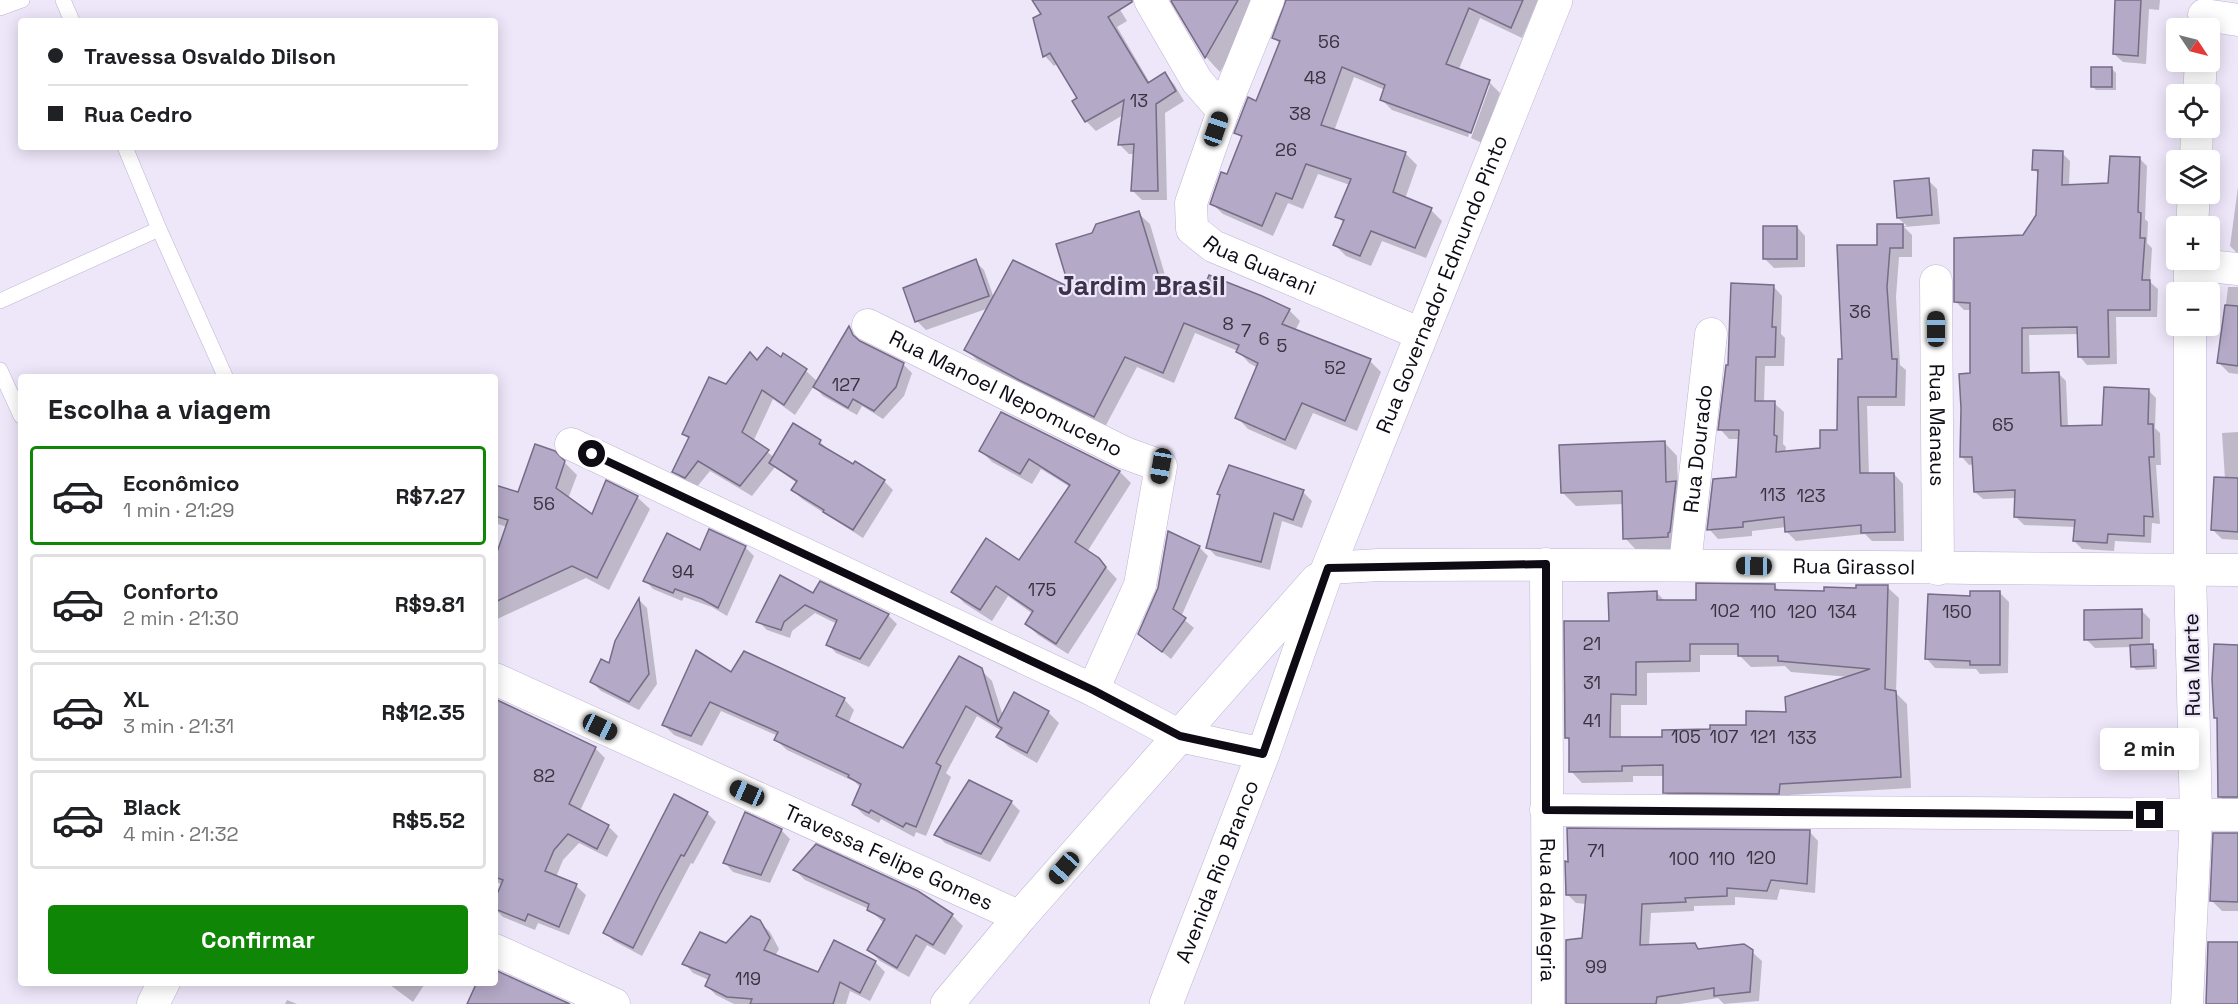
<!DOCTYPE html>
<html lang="pt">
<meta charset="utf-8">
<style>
body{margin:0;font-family:"Space Grotesk",sans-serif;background:#f2f2f2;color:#202124;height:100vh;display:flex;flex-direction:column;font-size:22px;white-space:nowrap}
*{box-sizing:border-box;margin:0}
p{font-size:20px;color:#757577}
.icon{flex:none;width:33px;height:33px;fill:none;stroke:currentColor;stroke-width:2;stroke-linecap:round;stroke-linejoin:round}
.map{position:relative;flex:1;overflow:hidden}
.side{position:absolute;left:18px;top:374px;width:480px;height:612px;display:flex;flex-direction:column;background:#fff;border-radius:6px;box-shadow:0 3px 15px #0003}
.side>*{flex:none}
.banner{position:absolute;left:18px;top:18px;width:480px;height:132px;border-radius:6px;box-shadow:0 3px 15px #0003;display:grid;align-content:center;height:132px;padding:0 30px;background:#fff}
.needle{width:39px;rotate:125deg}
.controls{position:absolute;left:2166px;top:18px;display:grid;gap:12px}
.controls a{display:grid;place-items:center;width:54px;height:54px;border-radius:6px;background:#fff;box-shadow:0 3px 15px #0003;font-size:30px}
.end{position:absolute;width:27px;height:27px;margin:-14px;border:8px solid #0f0b15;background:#fff;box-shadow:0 0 0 3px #fff}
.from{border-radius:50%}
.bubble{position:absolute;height:42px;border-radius:6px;background:#fff;box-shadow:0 3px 15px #0003;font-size:20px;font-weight:600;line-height:42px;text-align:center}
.car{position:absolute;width:18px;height:36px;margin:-18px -9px;border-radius:8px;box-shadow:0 0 4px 2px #0007;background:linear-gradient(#222 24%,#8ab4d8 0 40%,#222 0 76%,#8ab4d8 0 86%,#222 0)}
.banner b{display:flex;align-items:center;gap:21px;height:57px;font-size:22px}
.banner b+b{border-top:2px solid #e0e0e0}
.banner i{width:15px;height:15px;background:#202124}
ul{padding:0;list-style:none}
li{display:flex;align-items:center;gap:18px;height:99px;margin:0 12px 9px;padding:0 18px;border:3px solid #e0e0e0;border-radius:6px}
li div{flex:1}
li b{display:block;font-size:22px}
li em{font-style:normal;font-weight:600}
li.selected{border-color:#0f8605}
li>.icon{width:54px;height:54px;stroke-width:1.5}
h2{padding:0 30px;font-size:27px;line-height:72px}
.button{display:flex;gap:12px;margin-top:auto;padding:12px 30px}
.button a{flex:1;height:69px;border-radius:6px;background:#0f8605;color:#fff;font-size:24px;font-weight:600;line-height:69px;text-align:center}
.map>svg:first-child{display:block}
.shadow{fill:#0003;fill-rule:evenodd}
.building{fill:#b4a9c6;stroke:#766c87;stroke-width:1.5;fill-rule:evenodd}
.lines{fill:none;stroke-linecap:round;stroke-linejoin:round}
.lane-casing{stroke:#beb3d1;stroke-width:16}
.street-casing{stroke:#beb3d1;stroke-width:33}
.secondary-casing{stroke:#beb3d1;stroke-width:34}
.lane{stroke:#fff;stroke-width:15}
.street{stroke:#fff;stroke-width:32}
.secondary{stroke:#fff;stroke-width:33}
.route{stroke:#0f0b15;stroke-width:8}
.labels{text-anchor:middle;stroke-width:4.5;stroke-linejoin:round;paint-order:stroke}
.number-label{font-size:18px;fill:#383241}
.street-label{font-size:21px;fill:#0f0b15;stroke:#eee7fa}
.district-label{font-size:27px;font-weight:bold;fill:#3c334b;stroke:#eee7fa}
</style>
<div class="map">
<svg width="2238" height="1004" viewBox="0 0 2238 1004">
<rect width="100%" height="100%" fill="#eee7fa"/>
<g class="shadow">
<polygon points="1033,0 1114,0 1127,21 1117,27 1150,83 1164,74 1174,84 1184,101 1165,113 1167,200 1142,200 1132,190 1135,154 1129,154 1120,145 1123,115 1096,131 1086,121 1079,99 1058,63 1054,66 1045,56 1035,19 1043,14"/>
<polygon points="1174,0 1261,0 1220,72 1206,57"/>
<polygon points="1287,0 1538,0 1522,38 1480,18 1459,69 1489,82 1500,93 1482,143 1471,138 1490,85 1487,85 1468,137 1392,110 1381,99 1385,90 1354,77 1334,131 1406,154 1417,165 1405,199 1431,210 1442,221 1426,258 1382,241 1371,266 1346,256 1335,245 1344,223 1337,216 1350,185 1318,174 1303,209 1288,203 1273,236 1223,214 1211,203 1227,176 1243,139 1236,133 1257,103 1280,44 1274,37"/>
<polygon points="2115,0 2160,0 2159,10 2149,9 2146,64 2123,62 2114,54"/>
<polygon points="2112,69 2116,73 2116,90 2096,90 2092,86"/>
<polygon points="2062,153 2070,161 2069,186 2110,185 2139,158 2147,166 2145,219 2148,222 2147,243 2152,248 2150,282 2158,289 2157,317 2116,317 2117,364 2087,365 2080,357 2079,334 2029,335 2030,374 2058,373 2066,381 2068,427 2104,426 2148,390 2156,398 2155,428 2160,433 2161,465 2156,465 2160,524 2152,523 2151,543 2115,541 2114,551 2082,549 2074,541 2076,527 2024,525 2016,517 2016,498 1983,499 1975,492 1974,464 1969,465 1962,457 1971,374 1972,310 1964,310 1956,302 2024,237 2038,215 2039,175 2034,169"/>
<polygon points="1928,180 1937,189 1940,224 1904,227 1912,235 1912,257 1899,257 1896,297 1900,365 1906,370 1905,406 1867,406 1869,475 1894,474 1903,484 1904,541 1872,541 1865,534 1796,541 1787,532 1786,527 1752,531 1752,536 1718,539 1709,529 1738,478 1740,439 1729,439 1720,429 1729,366 1773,286 1782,296 1781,334 1785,338 1784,366 1765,366 1764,402 1774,403 1784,412 1783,444 1786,447 1785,452 1822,449 1839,431 1844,361 1878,246 1878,226 1907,226 1898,218"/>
<polygon points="2238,187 2238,254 2230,246"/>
<polygon points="1138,213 1150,224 1167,282 1202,295 1289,310 1300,321 1295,331 1370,361 1381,372 1357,431 1313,413 1296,450 1248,429 1237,417 1258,368 1249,363 1238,351 1195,333 1174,383 1137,367 1105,427 1032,391 977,360 966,349 989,308 926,330 917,321 975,261 984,270 994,298 1071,289 1093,235"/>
<polygon points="1797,227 1805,236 1805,267 1774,268 1765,259"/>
<polygon points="2228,287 2238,287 2238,374 2229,373 2219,363"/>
<polygon points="849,329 860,343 903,364 912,373 904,396 883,419 862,406 857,415 823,396 814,386 795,415 773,399 753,442 774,457 820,442 829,450 854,466 856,463 884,481 893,490 863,538 802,499 793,490 797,483 775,467 752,496 710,471 696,488 685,482 674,471 689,439 684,434 726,386 758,362 781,359 784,355 806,371 818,382"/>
<polygon points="1002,414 1120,472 1131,483 1087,552 1098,559 1117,579 1068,654 1038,635 1026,624 1033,614 1008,596 992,621 964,603 953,591 1020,562 1070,487 1041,469 1032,484 992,462 981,451"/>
<polygon points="2238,432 2238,540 2222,539 2212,529 2225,479 2222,433"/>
<polygon points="1664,442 1677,456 1680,550 1638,552 1625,538 1624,504 1576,506 1562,492"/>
<polygon points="554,452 577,475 568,499 592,516 637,497 650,509 609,590 586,578 495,620 495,552 499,552 507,527 495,523 495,486 519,494"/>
<polygon points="1303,492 1312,501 1302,528 1282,521 1270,570 1216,556 1207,547"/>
<polygon points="745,547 754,556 727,616 712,607 684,597 682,601 653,589 645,580"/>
<polygon points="1199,547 1208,556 1181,617 1194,628 1171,659 1140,634"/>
<path d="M1774,586L1780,591L1825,593L1887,587L1899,598L1896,693L1907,704L1911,788L1790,795V804H1676L1664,792V776H1633V782L1582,783L1571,771L1570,741L1566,737L1611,623L1656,592L1665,601H1697ZM1700,655H1739L1751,667L1785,666L1791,672L1850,677L1787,714L1747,727L1664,738H1621V705H1647V673L1700,672Z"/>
<polygon points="2000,593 2009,602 2008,673 1980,674 1976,669 1935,668 1927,659 1971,598"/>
<polygon points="813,595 888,615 897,624 869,667 836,653 828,644 837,624 815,613 792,631 790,638 767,630 758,621"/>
<polygon points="639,600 647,608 657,684 639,710 601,691 592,682 610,665"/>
<polygon points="2141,610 2150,619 2150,646 2157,650 2157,669 2136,670 2132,666 2131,647 2095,648 2086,639"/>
<polygon points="2238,646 2238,807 2229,806 2219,796 2219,720 2216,717"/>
<polygon points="981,670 992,681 1003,716 1048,712 1059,723 1037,763 1009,747 998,737 1002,731 977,716 946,773 951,777 926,836 916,832 914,837 881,819 879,823 864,815 854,805 861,788 855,782 787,750 776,740 778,736 721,711 702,746 674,735 663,724 731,674 844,699 854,710 848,724 903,750"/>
<polygon points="495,701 595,748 605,758 580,811 608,826 618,836 607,857 579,843 563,860 556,877 576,886 586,895 569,935 538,923 535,930 503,917 495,909 495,903 502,885 495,881"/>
<polygon points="970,782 1011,802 1020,811 990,862 945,843 936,834"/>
<polygon points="707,813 716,822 693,864 691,863 642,956 614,941 605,932"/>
<polygon points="781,830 790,839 770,883 733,872 725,863"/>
<polygon points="1809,831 1818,841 1815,893 1780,889 1777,900 1735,897 1735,905 1694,906 1694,911 1651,913 1649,946 1694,945 1700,950 1752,952 1762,961 1759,1001 1724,1004 1718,998 1680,1004 1568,1004 1583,939 1586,904 1576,903 1567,894"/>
<polygon points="2238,834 2238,911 2222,911 2212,901"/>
<polygon points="795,870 917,892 952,915 963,926 945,955 927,945 909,977 880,961 869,950 884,923 869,909 805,880"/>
<polygon points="759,922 770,932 779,949 775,956 818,974 835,942 876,963 885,972 870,1001 850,991 846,1004 734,1004 716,995 707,986 709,980 693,973 684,963 727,945"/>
<polygon points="386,982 426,982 413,1002"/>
<polygon points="287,1000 297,1004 285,1004"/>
</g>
<g class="building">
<polygon points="1032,0 1132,0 1132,2 1108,17 1148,83 1165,72 1176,91 1156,104 1158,191 1131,191 1134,144 1118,145 1124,100 1085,122 1072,101 1077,98 1050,53 1043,57 1033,18 1041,14"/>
<polygon points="1172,0 1238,0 1205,58 1171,1"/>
<polygon points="1286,0 1523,0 1511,28 1469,8 1446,64 1490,80 1471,133 1380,100 1385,85 1342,67 1321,125 1406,152 1393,192 1432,208 1415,248 1371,231 1360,256 1333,245 1344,220 1335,217 1351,179 1306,164 1292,199 1276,193 1262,226 1210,204 1221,172 1227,174 1242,136 1234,133 1248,97 1256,101 1280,41 1272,38"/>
<polygon points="2115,0 2141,0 2138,56 2113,54"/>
<rect x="2091" y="67" width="21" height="20"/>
<polygon points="2033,150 2063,151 2062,185 2108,183 2110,156 2140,157 2138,212 2141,213 2140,238 2145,238 2142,280 2150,280 2150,310 2108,310 2109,357 2078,357 2077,327 2022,328 2022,373 2059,372 2061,426 2102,425 2104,387 2149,389 2148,424 2153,424 2154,457 2149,457 2153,517 2144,516 2144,536 2108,534 2107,543 2073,541 2075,520 2014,517 2015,490 1974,492 1972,457 1960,457 1961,408 1959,374 1970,373 1970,303 1954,302 1954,238 2023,235 2036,215 2038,170 2032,170"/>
<polygon points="1929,178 1932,215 1897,218 1894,181"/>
<polygon points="1139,211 1159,277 1161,278 1161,289 1165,280 1202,293 1209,275 1262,296 1290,309 1282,324 1371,359 1345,421 1302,403 1285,440 1235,418 1258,363 1236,352 1239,345 1184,323 1163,373 1125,357 1094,417 1019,380 964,350 1013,260 1069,287 1056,244 1092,233 1096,224"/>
<polygon points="1877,224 1903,224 1903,248 1890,248 1887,287 1892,359 1897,359 1896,397 1858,397 1860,473 1894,473 1895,532 1861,533 1861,525 1785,532 1784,517 1743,522 1743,527 1707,530 1713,479 1736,477 1739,430 1718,430 1726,365 1728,365 1731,283 1774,285 1772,327 1776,327 1775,357 1756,357 1755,401 1775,401 1774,435 1777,436 1776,452 1820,448 1820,430 1837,430 1838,359 1842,359 1837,245 1877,245"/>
<rect x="1763" y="226" width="34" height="33"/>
<polygon points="976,259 989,296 915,322 903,288"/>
<polygon points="2225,305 2238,306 2238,366 2217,363"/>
<polygon points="849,326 853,335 860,341 904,363 896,387 874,411 853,399 848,408 813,387"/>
<polygon points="767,347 781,357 783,353 807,369 784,405 762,390 742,432 769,450 740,486 698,461 685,478 672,472 689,437 682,434 709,377 726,384 750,352 757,360"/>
<polygon points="1001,412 1120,471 1075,542 1099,558 1106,567 1056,644 1025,624 1033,611 996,586 980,610 951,592 986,538 1019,560 1070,485 1029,459 1020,474 979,451"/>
<polygon points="793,423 821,440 819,444 853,464 855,461 885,480 853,530 823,512 824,510 791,490 797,481 769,463"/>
<polygon points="1665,441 1666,482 1676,481 1670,532 1668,533 1668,537 1623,539 1622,491 1561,493 1559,445"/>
<polygon points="535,444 555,451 565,461 556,488 592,514 606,480 638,496 597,578 572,566 495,602 495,558 508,520 495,516 495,485 518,492"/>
<polygon points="1229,465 1304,490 1293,520 1274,513 1261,562 1206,548 1220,495 1217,494"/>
<polygon points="2214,477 2238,478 2238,532 2211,530"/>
<polygon points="709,529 746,546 718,608 702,599 675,589 673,593 643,581 667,533 700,550"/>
<polygon points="1168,531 1200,546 1173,609 1186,618 1162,652 1138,634 1158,588"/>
<polygon points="780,575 813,593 820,581 889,614 860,659 826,645 837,620 805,605 784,622 781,630 756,622"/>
<path d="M1696,583L1775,584V590L1824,591V587L1856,588V585H1888L1885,689L1896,691L1901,777L1780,784L1779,794L1663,793V765L1622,766V771L1569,772V738H1565L1564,621H1609L1608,593L1657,591V600H1696ZM1690,644H1738V656H1778V661L1870,669L1785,697L1786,712L1746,711V725H1710V729L1662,730V737H1610L1611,694L1636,695V662L1690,661Z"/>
<polygon points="1970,591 2000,591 2000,665 1970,665 1970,661 1925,659 1928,594 1970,596"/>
<polygon points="639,598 649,674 629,702 590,682 601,659 609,663 615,641"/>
<polygon points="2142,609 2142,638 2084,640 2084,610"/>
<polygon points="2153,644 2154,666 2131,667 2130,645"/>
<polygon points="2214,644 2238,645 2238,797 2218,797 2217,718 2214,718 2212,679"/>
<polygon points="696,650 731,672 744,651 845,698 836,716 903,748 959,656 982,668 998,722 1014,692 1049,711 1027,753 996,737 1002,728 966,706 936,763 941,766 916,827 906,823 903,827 871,810 869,813 852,805 861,784 848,777 849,775 774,740 778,732 710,702 691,736 662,725"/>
<polygon points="495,699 596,747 569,804 609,825 597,849 568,834 554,850 545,871 577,884 559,927 528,914 525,921 495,909 495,899 503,880 495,877"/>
<polygon points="969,780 1012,801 981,854 934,835"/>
<polygon points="674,794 708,812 684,856 681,855 660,894 633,948 603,933"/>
<polygon points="745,812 782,829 761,875 723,863"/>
<polygon points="1567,828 1810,830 1807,884 1771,880 1767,891 1727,888 1727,896 1685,898 1686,902 1642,904 1640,945 1695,943 1698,949 1744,944 1753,950 1750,992 1714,996 1714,988 1657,997 1656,1004 1566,1004 1566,940 1582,938 1586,895 1566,895 1565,861 1568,862"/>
<polygon points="2213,833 2238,833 2238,902 2210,901"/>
<polygon points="816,844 918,891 953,914 933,945 916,935 897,968 867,950 885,919 867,910 869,904 793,870"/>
<polygon points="751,916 760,920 770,938 764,950 818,972 834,940 876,961 860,993 840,982 833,1004 750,1004 752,999 727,997 705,986 710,975 682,964 700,932 726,943"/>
<polygon points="2208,942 2238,942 2238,1004 2206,1004"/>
<polygon points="495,970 570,1004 467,1004 477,982 495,982"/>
</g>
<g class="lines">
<g class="lane-casing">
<g id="lane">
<polyline points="63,0 72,21"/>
<polyline points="0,8 22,0"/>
<polyline points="125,147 159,229 225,376"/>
<polyline points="0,301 159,229"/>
<polyline points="0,370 21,416"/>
</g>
</g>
<g class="street-casing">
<g id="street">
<polyline points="1150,0 1197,81 1223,111"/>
<path id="s1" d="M1268,0L1223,111L1191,203L1192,229L1213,246L1421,334"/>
<polyline points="2204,15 2238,20"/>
<polyline points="2199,94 2201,62"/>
<polyline points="2196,160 2197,128"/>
<polyline points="2192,226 2194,194"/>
<polyline points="2190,264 2238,269"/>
<path id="s2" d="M1936,281L1938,569"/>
<polyline points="2190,292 2190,260"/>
<path id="s3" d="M868,325L1125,453L1161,466L1140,585L1093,690"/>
<polyline points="571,444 1093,690 1180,736 1263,754"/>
<path id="s4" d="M1546,564L1548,1004"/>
<path id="s5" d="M1685,564L1711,334"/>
<path id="s6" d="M1328,568L1379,565C1665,563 1952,569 2238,570"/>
<path id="s7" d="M495,679L1020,917"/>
<polyline points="1546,810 2238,815"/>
<polyline points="495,950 614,1004"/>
<polyline points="153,1004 164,982"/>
<polyline points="2187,1004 2196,815 2190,570 2190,326"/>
</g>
</g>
<g class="secondary-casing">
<g id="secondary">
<polyline points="947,1004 1020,917 1317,580"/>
<path id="s8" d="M1166,1004L1263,754L1328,568L1556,0"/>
</g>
</g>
<use href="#lane" class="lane"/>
<use href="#street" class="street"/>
<use href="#secondary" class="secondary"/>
</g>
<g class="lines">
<polyline class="route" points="592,454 1093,690 1180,736 1263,754 1328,568 1546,564 1546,810 2150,815"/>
</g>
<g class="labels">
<g class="number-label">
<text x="1329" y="48">56</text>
<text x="1315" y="84">48</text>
<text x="1139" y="107">13</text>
<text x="1300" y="120">38</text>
<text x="1286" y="156">26</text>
<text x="1860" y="318">36</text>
<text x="1228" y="330">8</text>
<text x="1246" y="337">7</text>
<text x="1264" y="345">6</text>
<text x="1282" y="352">5</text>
<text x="1335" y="374">52</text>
<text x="846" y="391">127</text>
<text x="2003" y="431">65</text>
<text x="1773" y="501">113</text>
<text x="1811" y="502">123</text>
<text x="544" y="510">56</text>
<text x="683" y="578">94</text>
<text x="1042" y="596">175</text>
<text x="1725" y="617">102</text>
<text x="1763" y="618">110</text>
<text x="1802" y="618">120</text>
<text x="1842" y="618">134</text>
<text x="1957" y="618">150</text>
<text x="1592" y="650">21</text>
<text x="1592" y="689">31</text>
<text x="1592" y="727">41</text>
<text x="1686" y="743">105</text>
<text x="1724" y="743">107</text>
<text x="1763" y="743">121</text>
<text x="1802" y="744">133</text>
<text x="544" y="782">82</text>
<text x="1596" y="857">71</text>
<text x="1761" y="864">120</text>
<text x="1684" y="865">100</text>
<text x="1722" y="865">110</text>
<text x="1596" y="973">99</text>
<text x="748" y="985">119</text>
</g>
<g class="street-label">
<text dy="7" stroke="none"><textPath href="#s1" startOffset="321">Rua Guarani</textPath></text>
<text dy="7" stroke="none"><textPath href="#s8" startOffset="771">Rua Governador Edmundo Pinto</textPath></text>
<text dy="7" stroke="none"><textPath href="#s3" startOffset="154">Rua Manoel Nepomuceno</textPath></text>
<text dy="7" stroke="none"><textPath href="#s2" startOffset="144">Rua Manaus</textPath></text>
<text dy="7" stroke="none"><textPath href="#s5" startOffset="116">Rua Dourado</textPath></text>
<text dy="7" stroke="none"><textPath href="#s6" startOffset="526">Rua Girassol</textPath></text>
<text transform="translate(2192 665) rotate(-91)" y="7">Rua Marte</text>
<text dy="7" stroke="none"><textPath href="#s7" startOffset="432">Travessa Felipe Gomes</textPath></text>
<text dy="7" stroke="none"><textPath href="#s8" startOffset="142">Avenida Rio Branco</textPath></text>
<text dy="7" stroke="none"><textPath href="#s4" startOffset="346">Rua da Alegria</textPath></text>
</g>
<g class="district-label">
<text x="1142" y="295">Jardim Brasil</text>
</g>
</g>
</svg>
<div class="controls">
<a><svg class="needle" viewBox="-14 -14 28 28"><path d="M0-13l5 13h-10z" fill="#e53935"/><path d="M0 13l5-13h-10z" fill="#757577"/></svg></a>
<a><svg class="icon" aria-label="locate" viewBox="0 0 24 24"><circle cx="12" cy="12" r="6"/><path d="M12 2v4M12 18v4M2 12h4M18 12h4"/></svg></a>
<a><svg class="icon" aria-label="layers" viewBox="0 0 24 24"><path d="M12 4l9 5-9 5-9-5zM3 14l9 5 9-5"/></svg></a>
<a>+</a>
<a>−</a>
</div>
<i class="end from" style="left:592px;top:454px"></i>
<i class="end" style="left:2150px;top:815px"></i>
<div class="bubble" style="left:2100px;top:728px;width:99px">2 min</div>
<i class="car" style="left:1216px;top:129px;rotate:19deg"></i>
<i class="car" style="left:1936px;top:329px;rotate:0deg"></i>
<i class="car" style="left:1161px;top:466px;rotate:190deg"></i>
<i class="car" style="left:1754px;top:566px;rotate:271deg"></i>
<i class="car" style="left:600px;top:727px;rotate:115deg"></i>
<i class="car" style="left:747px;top:793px;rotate:294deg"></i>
<i class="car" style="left:1064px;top:868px;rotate:221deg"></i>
<div class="banner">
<b><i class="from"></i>Travessa Osvaldo Dilson</b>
<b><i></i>Rua Cedro</b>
</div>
<section class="side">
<h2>Escolha a viagem</h2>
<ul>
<li class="selected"><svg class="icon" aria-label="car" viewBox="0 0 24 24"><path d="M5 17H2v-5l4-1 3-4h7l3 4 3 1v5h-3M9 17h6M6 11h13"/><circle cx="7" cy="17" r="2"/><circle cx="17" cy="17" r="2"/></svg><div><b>Econômico</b><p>1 min · 21:29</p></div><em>R$7.27</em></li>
<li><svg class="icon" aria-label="car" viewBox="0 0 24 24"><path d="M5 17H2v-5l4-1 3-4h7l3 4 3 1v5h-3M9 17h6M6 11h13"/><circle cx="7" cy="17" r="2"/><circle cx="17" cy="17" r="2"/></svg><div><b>Conforto</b><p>2 min · 21:30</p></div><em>R$9.81</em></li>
<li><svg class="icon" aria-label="car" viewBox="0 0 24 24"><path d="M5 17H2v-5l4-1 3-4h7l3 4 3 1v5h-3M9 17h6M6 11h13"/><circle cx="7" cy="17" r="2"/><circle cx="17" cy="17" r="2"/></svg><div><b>XL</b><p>3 min · 21:31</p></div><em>R$12.35</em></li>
<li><svg class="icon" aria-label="car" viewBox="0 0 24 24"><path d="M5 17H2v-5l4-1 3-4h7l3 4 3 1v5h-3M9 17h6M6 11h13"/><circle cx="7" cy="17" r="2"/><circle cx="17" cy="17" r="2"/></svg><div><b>Black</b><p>4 min · 21:32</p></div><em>R$5.52</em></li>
</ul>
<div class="button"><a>Confirmar</a></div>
</section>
</div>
